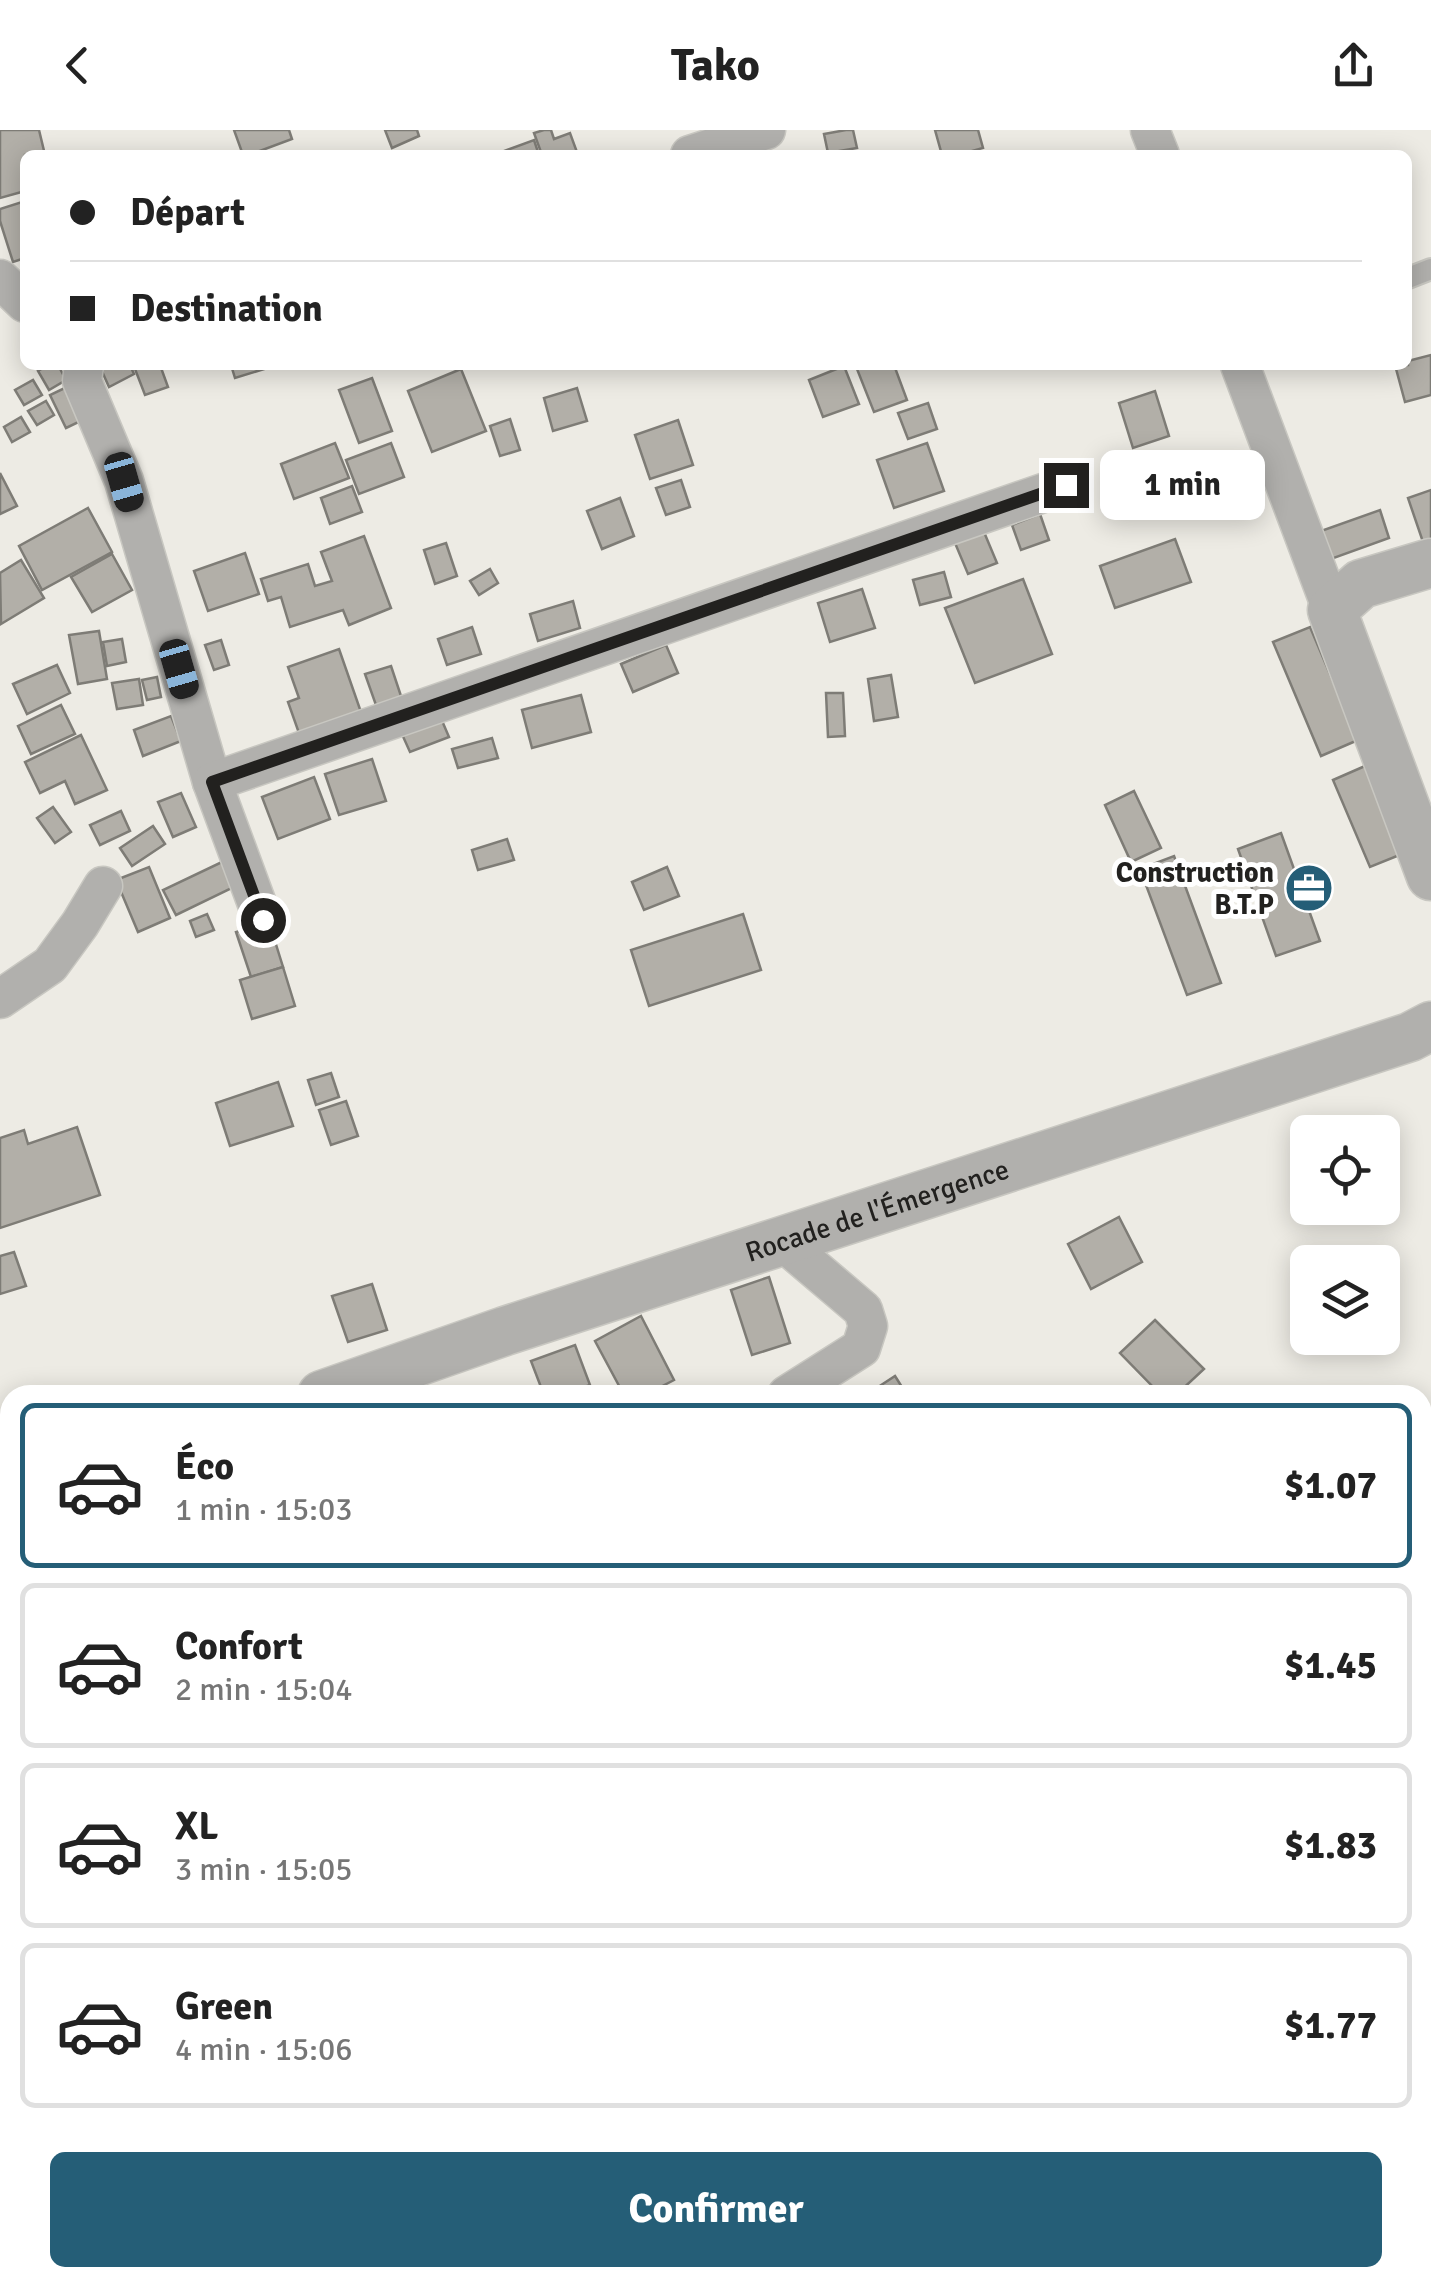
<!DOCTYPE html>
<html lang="fr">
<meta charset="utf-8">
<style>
body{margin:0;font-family:Signika,sans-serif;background:#f2f2f2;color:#222;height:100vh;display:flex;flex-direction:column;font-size:38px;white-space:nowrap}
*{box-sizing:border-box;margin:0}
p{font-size:32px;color:#767676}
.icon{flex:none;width:55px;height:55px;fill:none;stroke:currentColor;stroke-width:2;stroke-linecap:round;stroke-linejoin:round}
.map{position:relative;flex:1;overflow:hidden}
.panel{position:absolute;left:0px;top:1255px;width:1432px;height:902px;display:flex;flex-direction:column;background:#fff;border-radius:30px 30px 0 0;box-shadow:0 5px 25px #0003}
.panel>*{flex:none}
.hud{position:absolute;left:20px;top:20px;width:1392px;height:220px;border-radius:15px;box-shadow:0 5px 25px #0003;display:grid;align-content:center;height:220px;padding:0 50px;background:#fff}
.buttons{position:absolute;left:1290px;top:985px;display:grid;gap:20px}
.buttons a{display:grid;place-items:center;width:110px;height:110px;border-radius:15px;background:#fff;box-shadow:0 5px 25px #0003;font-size:50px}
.end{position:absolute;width:45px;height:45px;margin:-22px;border:12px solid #22211f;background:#fff;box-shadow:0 0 0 5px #fff}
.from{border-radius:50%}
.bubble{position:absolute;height:70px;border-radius:15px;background:#fff;box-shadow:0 5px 25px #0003;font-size:32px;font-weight:700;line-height:70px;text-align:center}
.car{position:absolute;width:30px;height:60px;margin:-30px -15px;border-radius:12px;box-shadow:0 0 8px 2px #0007;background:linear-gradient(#222 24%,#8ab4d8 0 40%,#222 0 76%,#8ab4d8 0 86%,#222 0)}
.hud b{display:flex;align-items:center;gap:35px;height:95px;font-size:38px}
.hud b+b{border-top:2px solid #e0e0e0}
.hud i{width:25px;height:25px;background:#222}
ul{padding:18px 0 0;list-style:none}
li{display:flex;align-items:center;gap:30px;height:165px;margin:0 20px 15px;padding:0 30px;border:5px solid #e0e0e0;border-radius:15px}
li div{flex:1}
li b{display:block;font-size:38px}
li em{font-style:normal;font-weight:700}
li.on{border-color:#255e77}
li>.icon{width:90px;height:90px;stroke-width:1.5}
.button{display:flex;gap:20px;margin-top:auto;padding:20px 50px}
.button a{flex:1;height:115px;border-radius:15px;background:#255e77;color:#fff;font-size:40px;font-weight:700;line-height:115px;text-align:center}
header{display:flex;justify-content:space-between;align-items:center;height:130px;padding:0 50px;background:#fff;font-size:45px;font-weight:700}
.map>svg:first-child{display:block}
.building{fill:#b2afa8;stroke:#7e7c76;stroke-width:2.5}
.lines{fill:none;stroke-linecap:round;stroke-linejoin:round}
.service-casing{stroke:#c8c7c1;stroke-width:24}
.minor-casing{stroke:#c8c7c1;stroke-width:41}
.tertiary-casing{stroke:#c8c7c1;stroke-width:51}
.service{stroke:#b1b0ad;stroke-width:20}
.minor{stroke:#b1b0ad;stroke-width:38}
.tertiary{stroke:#b1b0ad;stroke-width:48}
.route{stroke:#22211f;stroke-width:12}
.labels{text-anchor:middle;stroke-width:10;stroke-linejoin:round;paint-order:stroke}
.poi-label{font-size:28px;font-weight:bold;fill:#22211f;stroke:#fff;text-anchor:end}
.street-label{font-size:28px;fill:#22211f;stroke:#fff}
</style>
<header><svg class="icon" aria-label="back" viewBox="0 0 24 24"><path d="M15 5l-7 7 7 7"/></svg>Tako<svg class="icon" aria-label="share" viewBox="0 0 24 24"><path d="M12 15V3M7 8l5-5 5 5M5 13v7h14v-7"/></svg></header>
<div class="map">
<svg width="1431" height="2156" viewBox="0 0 1431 2156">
<rect width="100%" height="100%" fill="#edebe4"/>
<g class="building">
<polygon points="0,0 39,0 45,25 25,25 25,61 0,68"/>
<polygon points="234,0 289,0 292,9 249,25 243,25"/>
<polygon points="385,0 417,0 419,6 392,18"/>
<polygon points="544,0 551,0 554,9 570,3 578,25 542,25 534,3"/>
<polygon points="846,0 853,0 857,18 828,23 824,4"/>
<polygon points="935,0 978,0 983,18 958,25 942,25"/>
<polygon points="534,10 539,25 500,25 499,23"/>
<polygon points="22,72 25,80 25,128 13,132 0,91 0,79"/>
<polygon points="1431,225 1431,265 1405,272 1395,235 1408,235 1408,231"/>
<polygon points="48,235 58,235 66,250 49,260 38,241"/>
<polygon points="109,235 130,235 134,244 109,257 101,239"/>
<polygon points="146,235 160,235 168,257 145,265 135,239"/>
<polygon points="231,235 277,235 235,248"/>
<polygon points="867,235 894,235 907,270 874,282 857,239"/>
<polygon points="844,236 859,274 823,287 809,250"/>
<polygon points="461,239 486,301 432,322 408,261"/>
<polygon points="372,248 392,301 359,313 339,260"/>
<polygon points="33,250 42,265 24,275 15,260"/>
<polygon points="69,256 85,289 66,298 50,265"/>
<polygon points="577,258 587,291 553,301 544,268"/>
<polygon points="1155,261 1169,306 1133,318 1119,273"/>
<polygon points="46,271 54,285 37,295 28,281"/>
<polygon points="928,273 937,299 908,309 898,283"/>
<polygon points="21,287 30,302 12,312 4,297"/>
<polygon points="510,289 520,320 500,326 490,296"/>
<polygon points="678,290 693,335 650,349 635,305"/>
<polygon points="335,313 349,348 294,369 281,334"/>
<polygon points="391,313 404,347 359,364 346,330"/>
<polygon points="927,313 944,361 894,378 877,330"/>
<polygon points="0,343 17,376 0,384"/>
<polygon points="681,350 690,377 666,385 656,358"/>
<polygon points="352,356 362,382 330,394 321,368"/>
<polygon points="1431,360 1431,410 1423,412 1408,368"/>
<polygon points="620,368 634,406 602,419 587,381"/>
<polygon points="88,378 112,422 42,460 19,416"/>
<polygon points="1380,380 1389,408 1331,429 1321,401"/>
<polygon points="1040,384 1049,410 1021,420 1012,395"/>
<polygon points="984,402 997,433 968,444 955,413"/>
<polygon points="364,406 391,478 349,495 343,480 290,497 281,467 268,471 261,449 308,434 315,456 332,451 321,422"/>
<polygon points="1175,409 1191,452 1115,478 1100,436"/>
<polygon points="446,413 457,446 435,454 424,420"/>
<polygon points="245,423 259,464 208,481 194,441"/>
<polygon points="112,424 132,460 92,482 71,447"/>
<polygon points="21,430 44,468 1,494 0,443"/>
<polygon points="490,439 498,453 479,465 470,451"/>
<polygon points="944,442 951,467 920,475 913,450"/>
<polygon points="1023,449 1052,524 975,553 945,478"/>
<polygon points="862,459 875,498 830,512 818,473"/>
<polygon points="573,471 580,498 538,511 530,484"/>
<polygon points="472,497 481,524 447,535 438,509"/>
<polygon points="1310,497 1358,610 1321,626 1273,512"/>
<polygon points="99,501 107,549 78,554 69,505"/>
<polygon points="122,509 126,532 107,536 103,512"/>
<polygon points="221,510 229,535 214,540 205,515"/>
<polygon points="666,515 678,543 633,562 621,534"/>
<polygon points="339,519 362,585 300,606 288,572 299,568 288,537"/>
<polygon points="57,535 70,563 27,584 13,554"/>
<polygon points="391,536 402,569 377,578 365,544"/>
<polygon points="891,545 898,587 874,591 868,549"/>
<polygon points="157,547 161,567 147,570 142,550"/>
<polygon points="139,549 143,575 117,579 112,553"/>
<polygon points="826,563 843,563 845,606 828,607"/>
<polygon points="581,565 591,602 532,618 522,580"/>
<polygon points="61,575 75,604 31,624 18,596"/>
<polygon points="171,586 181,611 143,626 134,600"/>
<polygon points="440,586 449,607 410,622 401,602"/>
<polygon points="81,605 107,660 75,674 65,651 40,663 25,632"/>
<polygon points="492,608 498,628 458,638 452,619"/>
<polygon points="372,629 386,671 339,685 325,644"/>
<polygon points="1365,636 1402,724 1370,737 1333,650"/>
<polygon points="314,647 330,689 278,709 262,667"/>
<polygon points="1134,661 1161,718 1131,732 1105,675"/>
<polygon points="181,663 196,697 173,707 158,672"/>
<polygon points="53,677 71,702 55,713 37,688"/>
<polygon points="121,681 130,701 100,715 90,695"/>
<polygon points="153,696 165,714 132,736 120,718"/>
<polygon points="1281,703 1320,811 1276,826 1238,719"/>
<polygon points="507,709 514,730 478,740 472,720"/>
<polygon points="1174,726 1221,853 1187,865 1140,739"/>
<polygon points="222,732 234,757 176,785 163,760"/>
<polygon points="149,737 170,788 138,802 116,750"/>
<polygon points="667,737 679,766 644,780 632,752"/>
<polygon points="207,784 214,800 196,807 190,791"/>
<polygon points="743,784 761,840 649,876 631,820"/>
<polygon points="269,792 283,837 251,847 236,802"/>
<polygon points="283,837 295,876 252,889 240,850"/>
<polygon points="331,943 339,967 316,975 308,950"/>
<polygon points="278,952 293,996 230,1016 216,973"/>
<polygon points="346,971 358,1006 331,1015 319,980"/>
<polygon points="77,997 100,1065 0,1098 0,1008 24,1000 28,1014"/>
<polygon points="1119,1087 1142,1132 1091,1159 1068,1114"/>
<polygon points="14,1122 26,1156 0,1164 0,1126"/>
<polygon points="769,1147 790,1213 752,1225 731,1160"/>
<polygon points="372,1154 387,1200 348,1212 332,1166"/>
<polygon points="641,1186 674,1250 645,1265 624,1265 595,1211"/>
<polygon points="1155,1190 1204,1239 1176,1265 1161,1265 1120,1223"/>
<polygon points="575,1215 590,1255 562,1265 544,1265 531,1231"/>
<polygon points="895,1246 907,1265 866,1265"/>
<polygon points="10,1483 10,1523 0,1530 0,1490"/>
<polygon points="1431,1765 1431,1834 1429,1836 1422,1829 1422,1773"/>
<polygon points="117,2148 177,2148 168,2156 125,2156"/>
</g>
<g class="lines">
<g class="service-casing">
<g id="service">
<polyline points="1408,148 1431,139"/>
<polyline points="1422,1958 1431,1952"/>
<polyline points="1178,2156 1189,2148"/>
</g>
</g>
<g class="minor-casing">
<g id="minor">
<polyline points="1150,0 1160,25"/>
<polyline points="690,25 766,0"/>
<polyline points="0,149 25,173"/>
<polyline points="84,235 82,251 124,351 212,652 263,790"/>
<polyline points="1240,235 1332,480"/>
<polyline points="212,652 1066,355"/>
<polyline points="0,869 50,835 80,794 103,756"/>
<polyline points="783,1112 863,1180 868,1196 861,1218 787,1265"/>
<polyline points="1422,1343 1431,1317"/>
<polyline points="324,2156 332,2148"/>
<polyline points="1160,2156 1161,2148"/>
</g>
</g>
<g class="tertiary-casing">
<g id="tertiary">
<polyline points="1431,433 1361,454 1332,480 1431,746"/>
<path id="s1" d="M322,1265L505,1201L1410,907L1431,896"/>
<polyline points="0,1372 10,1369"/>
</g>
</g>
<use href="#service" class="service"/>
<use href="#minor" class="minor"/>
<use href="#tertiary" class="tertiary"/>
</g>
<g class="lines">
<polyline class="route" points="263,790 212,652 1066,355"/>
</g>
<defs>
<g id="office-disc" transform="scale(2.5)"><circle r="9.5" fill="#255e77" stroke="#fff"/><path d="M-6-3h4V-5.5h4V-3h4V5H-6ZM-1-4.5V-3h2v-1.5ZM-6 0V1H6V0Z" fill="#fff"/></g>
</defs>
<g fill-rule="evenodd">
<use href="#office-disc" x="1309" y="758"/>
</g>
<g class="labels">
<g class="poi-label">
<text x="1274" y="752">Construction<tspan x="1274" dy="32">B.T.P</tspan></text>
</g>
<g class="street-label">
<text dy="10" stroke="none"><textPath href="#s1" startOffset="585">Rocade de l'Émergence</textPath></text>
</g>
</g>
</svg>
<div class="buttons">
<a><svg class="icon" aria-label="locate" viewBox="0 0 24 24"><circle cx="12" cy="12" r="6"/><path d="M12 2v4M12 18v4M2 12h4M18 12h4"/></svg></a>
<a><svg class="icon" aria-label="layers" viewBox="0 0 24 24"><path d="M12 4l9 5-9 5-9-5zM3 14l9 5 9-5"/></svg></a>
</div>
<i class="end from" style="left:263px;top:790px"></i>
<i class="end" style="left:1066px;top:355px"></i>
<div class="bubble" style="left:1100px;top:320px;width:165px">1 min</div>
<i class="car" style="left:124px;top:352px;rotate:164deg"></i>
<i class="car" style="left:179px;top:539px;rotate:164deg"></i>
<div class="hud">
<b><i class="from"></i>Départ</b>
<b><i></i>Destination</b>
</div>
<section class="panel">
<ul>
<li class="on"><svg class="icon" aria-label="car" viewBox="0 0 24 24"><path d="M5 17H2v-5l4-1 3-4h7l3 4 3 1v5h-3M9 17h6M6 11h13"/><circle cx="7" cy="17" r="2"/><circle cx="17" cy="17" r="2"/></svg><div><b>Éco</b><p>1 min · 15:03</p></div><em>$1.07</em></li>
<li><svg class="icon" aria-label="car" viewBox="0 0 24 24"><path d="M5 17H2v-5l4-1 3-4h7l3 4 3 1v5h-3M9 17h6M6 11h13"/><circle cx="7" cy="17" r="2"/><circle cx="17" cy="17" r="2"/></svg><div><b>Confort</b><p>2 min · 15:04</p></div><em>$1.45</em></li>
<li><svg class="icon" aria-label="car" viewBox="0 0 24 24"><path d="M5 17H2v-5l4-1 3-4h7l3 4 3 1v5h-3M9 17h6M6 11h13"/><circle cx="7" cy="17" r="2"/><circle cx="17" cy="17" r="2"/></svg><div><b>XL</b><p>3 min · 15:05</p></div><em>$1.83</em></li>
<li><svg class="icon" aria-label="car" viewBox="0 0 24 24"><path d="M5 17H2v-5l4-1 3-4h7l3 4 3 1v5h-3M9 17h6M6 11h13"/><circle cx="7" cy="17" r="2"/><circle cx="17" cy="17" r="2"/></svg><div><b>Green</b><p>4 min · 15:06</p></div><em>$1.77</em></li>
</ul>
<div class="button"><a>Confirmer</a></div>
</section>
</div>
